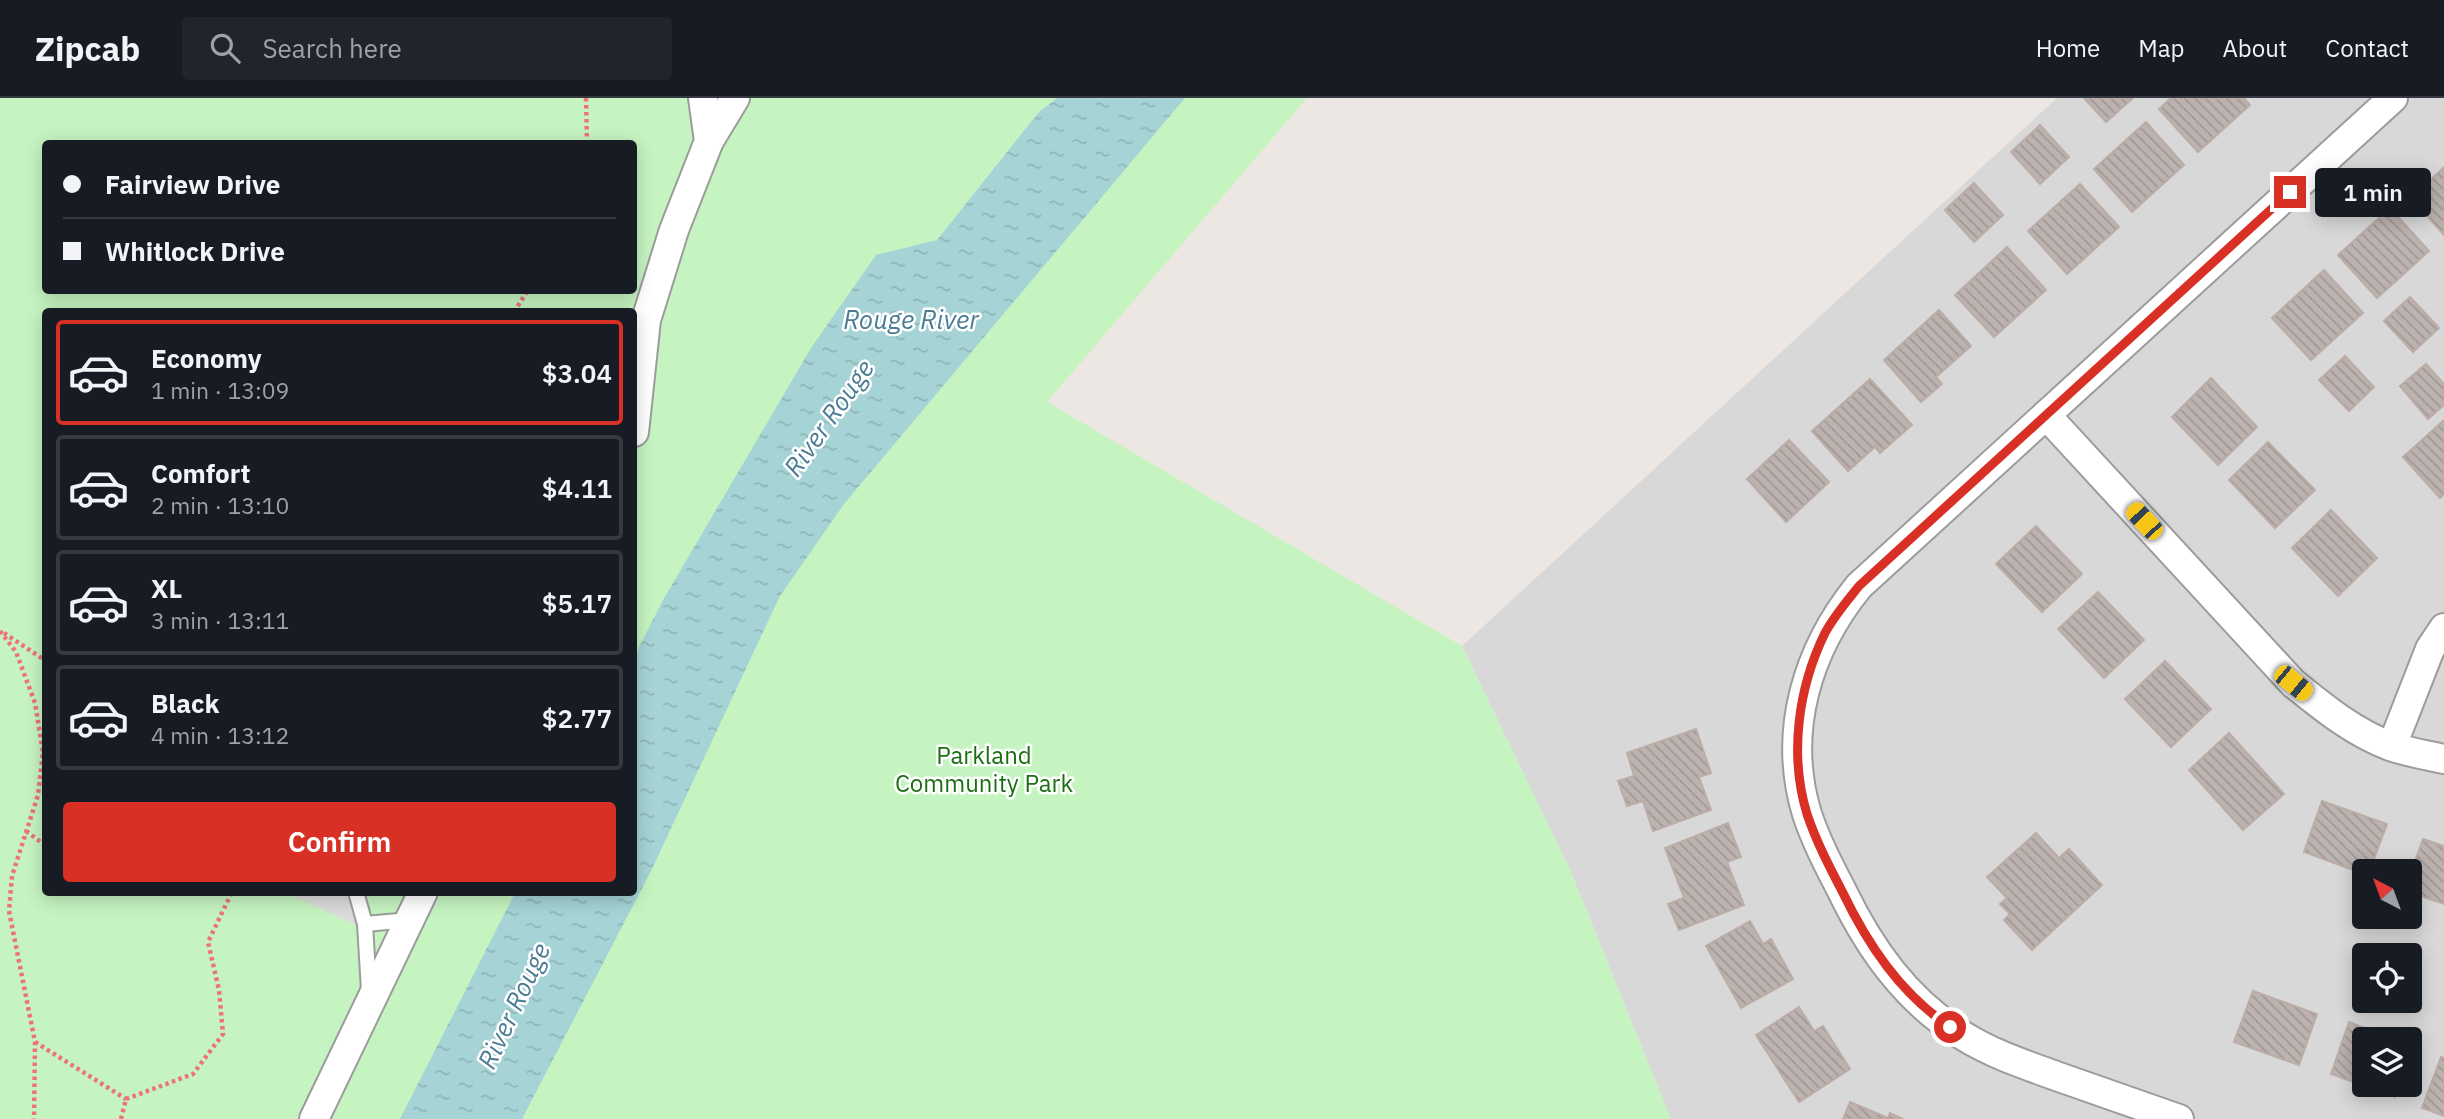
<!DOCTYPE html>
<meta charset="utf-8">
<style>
body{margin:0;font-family:"IBM Plex Sans",sans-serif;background:#20242c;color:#f1f3f6;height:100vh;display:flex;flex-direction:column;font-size:26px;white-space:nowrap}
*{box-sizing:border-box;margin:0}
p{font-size:23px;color:#9ea1a6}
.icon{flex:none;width:38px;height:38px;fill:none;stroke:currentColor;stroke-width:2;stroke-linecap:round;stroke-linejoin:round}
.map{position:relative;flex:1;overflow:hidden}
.side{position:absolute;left:42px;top:210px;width:595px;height:588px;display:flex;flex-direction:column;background:#171b24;border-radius:7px;box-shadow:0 4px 18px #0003}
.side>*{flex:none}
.banner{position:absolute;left:42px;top:42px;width:595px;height:154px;border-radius:7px;box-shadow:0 4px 18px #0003;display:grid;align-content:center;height:154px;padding:0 21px;background:#171b24}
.needle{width:46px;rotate:319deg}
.buttons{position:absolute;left:2352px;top:761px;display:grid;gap:14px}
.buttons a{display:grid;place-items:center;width:70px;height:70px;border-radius:7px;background:#171b24;box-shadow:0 4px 18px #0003;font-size:35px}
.end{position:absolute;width:32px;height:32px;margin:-16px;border:9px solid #d93025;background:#fff;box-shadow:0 0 0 4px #fff}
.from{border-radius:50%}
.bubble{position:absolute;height:49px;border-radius:7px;background:#171b24;box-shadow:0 4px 18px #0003;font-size:23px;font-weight:600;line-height:49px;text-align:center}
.car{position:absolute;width:21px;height:42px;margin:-21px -10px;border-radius:9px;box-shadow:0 0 5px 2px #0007;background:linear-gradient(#f5c518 24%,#345 0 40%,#f5c518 0 76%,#345 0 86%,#f5c518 0)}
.banner b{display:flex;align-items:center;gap:24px;height:66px;font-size:26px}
.banner b+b{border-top:2px solid #363941}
.banner i{width:18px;height:18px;background:#f1f3f6}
ul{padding:12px 0 0;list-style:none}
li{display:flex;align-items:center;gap:21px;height:105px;margin:0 14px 10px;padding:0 7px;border:4px solid #363941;border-radius:7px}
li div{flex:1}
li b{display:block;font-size:26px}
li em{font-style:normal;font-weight:600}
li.selected{border-color:#d93025}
li>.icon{width:63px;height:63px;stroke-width:1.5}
.cta{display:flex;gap:14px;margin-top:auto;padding:14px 21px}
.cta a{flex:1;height:80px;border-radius:7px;background:#d93025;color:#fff;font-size:28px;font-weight:600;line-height:80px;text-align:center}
header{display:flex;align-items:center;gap:42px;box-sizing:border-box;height:98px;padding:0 35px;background:#171b24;border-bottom:2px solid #363941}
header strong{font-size:33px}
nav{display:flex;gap:38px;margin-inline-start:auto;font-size:24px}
.search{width:490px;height:63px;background:#20242c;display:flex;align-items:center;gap:18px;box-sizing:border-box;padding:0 24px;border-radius:7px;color:#9ea1a6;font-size:26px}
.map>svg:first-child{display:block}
.residential{fill:#d9d8d9;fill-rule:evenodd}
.park{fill:#c6f4c1;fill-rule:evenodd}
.parking{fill:#dbdbdb}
.water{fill:url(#water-ripples)}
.building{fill:url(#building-back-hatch);stroke:#bcaca6;stroke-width:2}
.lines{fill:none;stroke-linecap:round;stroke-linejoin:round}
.lane-casing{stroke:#9c9c9c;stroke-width:18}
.street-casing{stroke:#9c9c9c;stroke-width:32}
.path{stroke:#ed727c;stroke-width:4.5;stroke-dasharray:3.5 3.5;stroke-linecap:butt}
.lane{stroke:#fff;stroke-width:14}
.street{stroke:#fff;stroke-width:28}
.route{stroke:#d93025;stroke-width:9}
.labels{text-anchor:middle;stroke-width:5;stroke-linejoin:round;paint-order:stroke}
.park-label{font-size:24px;fill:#1d6f14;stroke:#fff}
.water-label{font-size:26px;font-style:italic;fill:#4b7c94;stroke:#fff}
</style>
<header>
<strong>Zipcab</strong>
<div class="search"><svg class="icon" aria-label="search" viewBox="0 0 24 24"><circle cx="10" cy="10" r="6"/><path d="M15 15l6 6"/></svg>Search here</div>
<nav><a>Home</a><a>Map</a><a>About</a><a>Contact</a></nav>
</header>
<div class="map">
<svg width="2444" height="1021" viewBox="0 0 2444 1021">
<defs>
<pattern id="water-ripples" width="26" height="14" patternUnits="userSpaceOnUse" patternTransform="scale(1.75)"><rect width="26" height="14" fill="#a6d4d6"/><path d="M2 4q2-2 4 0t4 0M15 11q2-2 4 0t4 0" fill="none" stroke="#8eb5b7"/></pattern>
<pattern id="building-back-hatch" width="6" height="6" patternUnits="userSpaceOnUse" patternTransform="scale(1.75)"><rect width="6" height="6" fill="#bcb2af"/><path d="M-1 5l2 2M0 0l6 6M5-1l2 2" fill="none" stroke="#a19896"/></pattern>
</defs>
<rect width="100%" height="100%" fill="#ece7e2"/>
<path class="residential" d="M2057,0H2444V1021H1671L1570,772L1462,548ZM2364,774H2410V819H2364ZM2364,858H2410V903H2364ZM2364,942H2410V987H2364Z"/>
<path class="park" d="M0,0H1307L1047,304L1462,548L1570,772L1671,1021H0ZM46,46H634V192H46ZM46,214H634V794H46Z"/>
<polygon class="parking" points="286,795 371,795 356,827"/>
<polygon class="water" points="1057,0 1185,0 844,406 780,498 651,773 522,1021 400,1021 515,795 634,794 634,559 663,502 811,250 876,157 937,142 1039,14"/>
<g class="building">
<polygon points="2084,0 2133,0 2106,24"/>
<polygon points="2171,0 2244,0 2250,7 2198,54 2159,11"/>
<polygon points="2146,24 2184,67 2132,114 2094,71"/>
<polygon points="2040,27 2069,59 2040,86 2011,54"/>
<polygon points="2444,69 2444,137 2411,100"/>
<polygon points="1974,85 2003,117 1974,144 1945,112"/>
<polygon points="2080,86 2119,129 2067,176 2028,133"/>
<polygon points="2390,110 2429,153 2377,200 2338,157"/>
<polygon points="2007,149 2046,192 1994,239 1955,197"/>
<polygon points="2324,172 2363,215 2311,262 2272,220"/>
<polygon points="2410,199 2439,230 2413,254 2384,223"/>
<polygon points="1939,212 1971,248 1936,279 1942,286 1921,304 1884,262"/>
<polygon points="2345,258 2374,289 2349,313 2319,282"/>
<polygon points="2426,266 2444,286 2444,307 2428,321 2400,288"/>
<polygon points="2211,280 2257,329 2218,367 2172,319"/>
<polygon points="1870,281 1912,327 1880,355 1875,349 1848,373 1812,333"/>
<polygon points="2444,322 2444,396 2440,400 2403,359"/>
<polygon points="1789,342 1829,384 1786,424 1747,381"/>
<polygon points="2268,344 2315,392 2275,430 2229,382"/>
<polygon points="2331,412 2377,460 2338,498 2292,450"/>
<polygon points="2036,428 2082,476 2042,514 1996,466"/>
<polygon points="2098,494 2144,542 2104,580 2058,531"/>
<polygon points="2165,563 2211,611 2171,649 2125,601"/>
<polygon points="1696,631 1711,675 1699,679 1711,712 1653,733 1643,703 1627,708 1618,683 1634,678 1627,655"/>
<polygon points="2229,635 2284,696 2243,732 2189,672"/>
<polygon points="2322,703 2387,726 2369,774 2364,774 2364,776 2304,754"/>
<polygon points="1728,725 1741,759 1727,764 1744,807 1679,832 1668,806 1684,800 1665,750"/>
<polygon points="2036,735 2059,760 2069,751 2102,787 2032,852 2004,822 2010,816 2000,806 2007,800 1987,779"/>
<polygon points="2423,741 2444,748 2444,806 2410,794 2410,777"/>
<polygon points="1750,823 1763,846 1771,841 1793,881 1741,910 1706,848"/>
<polygon points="2253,893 2317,916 2299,967 2234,944"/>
<polygon points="1799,909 1814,933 1823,928 1850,971 1799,1004 1756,937"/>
<polygon points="2349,924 2396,942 2364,942 2364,987 2399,987 2395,999 2331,976"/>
<polygon points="2441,959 2444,960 2444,1018 2422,1010"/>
<polygon points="1850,1004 1888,1020 1890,1015 1903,1021 1843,1021"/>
</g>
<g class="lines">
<g class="lane-casing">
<g id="lane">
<polyline points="356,794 365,826 369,893"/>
<polyline points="365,826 410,822"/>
</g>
</g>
<g class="street-casing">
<g id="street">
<polyline points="703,0 709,43"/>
<path d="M2046,317L2293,585C2324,610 2353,634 2390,648C2407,654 2426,657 2444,661"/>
<polyline points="634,334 646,222 674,132 709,43 735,0"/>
<polyline points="2392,648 2430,551 2444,530"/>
<polyline points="314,1021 423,794"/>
<path d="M2179,1021C2139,1007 2099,993 2059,979C2026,967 1992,956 1962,937C1906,902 1870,851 1842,793C1829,768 1816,743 1807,716C1782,634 1807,552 1859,488L2393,0"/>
</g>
</g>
<g class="path">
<polyline points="586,0 587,46"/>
<polyline points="514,214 528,192"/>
<polyline points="0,533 16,554 35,605 43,654 38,697 12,778 9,813 35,944 34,1021"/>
<polyline points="4,535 46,563"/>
<polyline points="26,733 46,748"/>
<polyline points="35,944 126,1001"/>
<polyline points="126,1001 193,976 223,936 219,892 208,844 232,794"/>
<polyline points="121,1021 126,1001"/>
</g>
<use href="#lane" class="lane"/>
<use href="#street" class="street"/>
</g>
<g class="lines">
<path class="route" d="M1950,929C1900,895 1868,847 1842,793C1829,768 1816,743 1807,716C1789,657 1798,590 1825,535C1834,518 1847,503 1859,488L2290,94"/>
</g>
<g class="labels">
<g class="park-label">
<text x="984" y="666">Parkland<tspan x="984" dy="28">Community Park</tspan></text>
</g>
<g class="water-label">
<text x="911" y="231">Rouge River</text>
<text transform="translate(829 320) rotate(-55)" y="9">River Rouge</text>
<text transform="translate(514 908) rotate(-65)" y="9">River Rouge</text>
</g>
</g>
</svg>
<div class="buttons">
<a><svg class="needle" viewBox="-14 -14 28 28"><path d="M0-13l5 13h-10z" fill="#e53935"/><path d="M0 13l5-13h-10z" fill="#9ea1a6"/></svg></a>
<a><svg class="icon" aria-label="locate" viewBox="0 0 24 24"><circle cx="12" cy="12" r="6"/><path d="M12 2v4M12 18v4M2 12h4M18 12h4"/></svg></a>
<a><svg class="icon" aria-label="layers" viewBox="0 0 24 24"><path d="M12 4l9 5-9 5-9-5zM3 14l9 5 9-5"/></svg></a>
</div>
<i class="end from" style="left:1950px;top:929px"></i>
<i class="end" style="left:2290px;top:94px"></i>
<div class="bubble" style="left:2315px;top:70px;width:116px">1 min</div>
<i class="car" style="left:2144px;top:423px;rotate:317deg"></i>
<i class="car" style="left:2293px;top:585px;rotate:129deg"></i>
<div class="banner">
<b><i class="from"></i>Fairview Drive</b>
<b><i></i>Whitlock Drive</b>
</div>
<section class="side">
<ul>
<li class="selected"><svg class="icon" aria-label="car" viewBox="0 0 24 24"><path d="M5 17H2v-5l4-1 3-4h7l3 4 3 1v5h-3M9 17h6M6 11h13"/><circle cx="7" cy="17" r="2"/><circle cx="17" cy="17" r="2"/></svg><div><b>Economy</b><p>1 min · 13:09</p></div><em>$3.04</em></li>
<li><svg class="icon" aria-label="car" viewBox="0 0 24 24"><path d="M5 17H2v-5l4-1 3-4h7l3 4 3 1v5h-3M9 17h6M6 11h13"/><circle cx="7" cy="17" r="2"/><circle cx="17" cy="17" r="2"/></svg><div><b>Comfort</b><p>2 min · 13:10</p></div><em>$4.11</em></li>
<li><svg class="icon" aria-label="car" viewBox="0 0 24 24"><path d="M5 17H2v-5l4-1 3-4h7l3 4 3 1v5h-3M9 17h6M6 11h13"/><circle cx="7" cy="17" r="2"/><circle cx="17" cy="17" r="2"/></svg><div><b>XL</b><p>3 min · 13:11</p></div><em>$5.17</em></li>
<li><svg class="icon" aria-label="car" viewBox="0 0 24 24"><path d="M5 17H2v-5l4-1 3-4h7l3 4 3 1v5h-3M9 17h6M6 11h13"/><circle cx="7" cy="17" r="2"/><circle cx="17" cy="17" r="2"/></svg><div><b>Black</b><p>4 min · 13:12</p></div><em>$2.77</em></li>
</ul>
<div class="cta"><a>Confirm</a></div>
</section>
</div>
